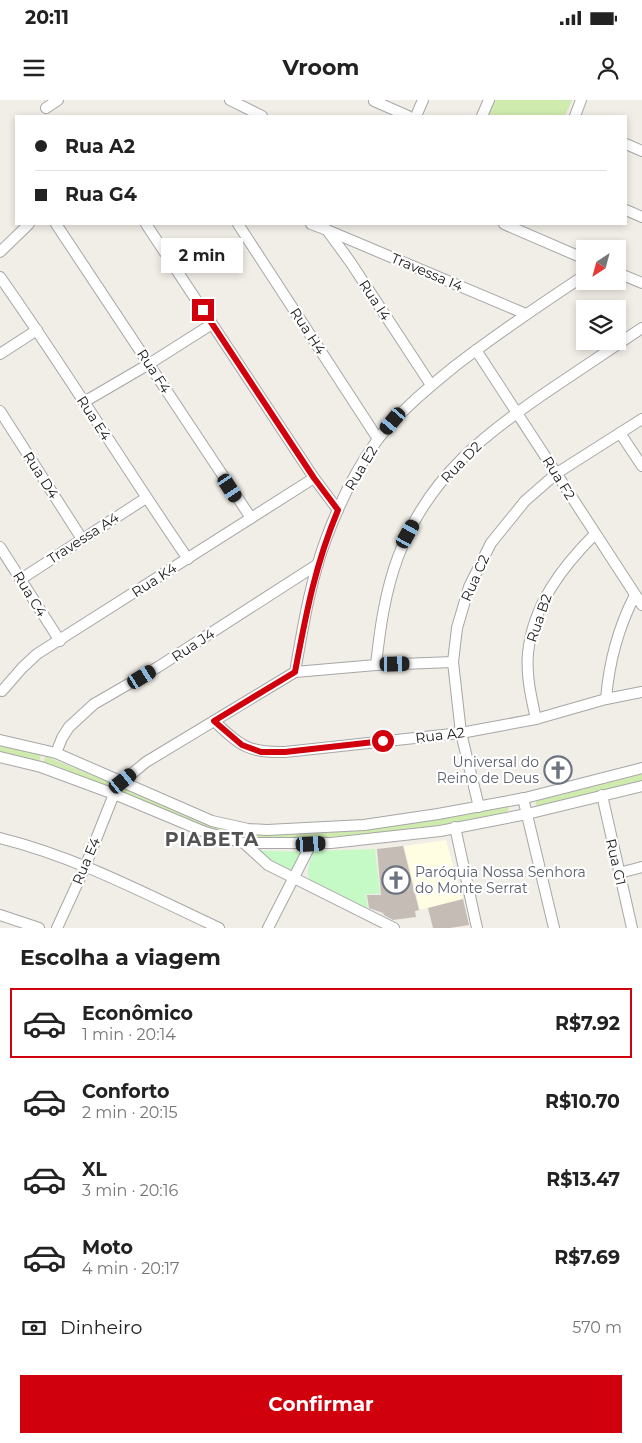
<!DOCTYPE html>
<html lang="pt">
<meta charset="utf-8">
<style>
body{margin:0;font-family:Montserrat,sans-serif;background:#f6f6f6;color:#222;height:100vh;display:flex;flex-direction:column;font-size:19px;white-space:nowrap}
*{box-sizing:border-box;margin:0}
p{font-size:16px;color:#767676}
.icon{flex:none;width:28px;height:28px;fill:none;stroke:currentColor;stroke-width:2;stroke-linecap:round;stroke-linejoin:round}
.map{position:relative;height:828px;overflow:hidden}
.side{display:flex;flex-direction:column;background:#fff;flex:1}
.side>*{flex:none}
.hud{position:absolute;left:15px;top:15px;width:612px;height:110px;border-radius:0px;box-shadow:0 2px 8px #0003;display:grid;align-content:center;height:110px;padding:0 20px;background:#fff}
.needle{width:32px;rotate:216deg}
.buttons{position:absolute;left:576px;top:140px;display:grid;gap:10px}
.buttons a{display:grid;place-items:center;width:50px;height:50px;border-radius:0px;background:#fff;box-shadow:0 2px 8px #0003;font-size:25px}
.end{position:absolute;width:22px;height:22px;margin:-11px;border:6px solid #d1000d;background:#fff;box-shadow:0 0 0 2px #fff}
.from{border-radius:50%}
.bubble{position:absolute;height:35px;border-radius:0px;background:#fff;box-shadow:0 2px 8px #0003;font-size:16px;font-weight:700;line-height:35px;text-align:center}
.car{position:absolute;width:15px;height:30px;margin:-15px -8px;border-radius:6px;box-shadow:0 0 4px 1px #0007;background:linear-gradient(#222 24%,#8ab4d8 0 40%,#222 0 76%,#8ab4d8 0 86%,#222 0)}
.hud b{display:flex;align-items:center;gap:18px;height:48px;font-size:19px}
.hud b+b{border-top:1px solid #e0e0e0}
.hud i{width:12px;height:12px;background:#222}
ul{padding:0;list-style:none}
li{display:flex;align-items:center;gap:15px;height:70px;margin:0 10px 8px;padding:0 10px;border:2px solid transparent;border-radius:0px}
li div{flex:1}
li b{display:block;font-size:19px}
li em{font-style:normal;font-weight:700}
li.active{border-color:#d1000d}
li>.icon{width:45px;height:45px;stroke-width:1.5}
h2{padding:0 20px;font-size:22px;line-height:60px}
.pay{display:flex;align-items:center;gap:12px;height:55px;padding:0 20px;font-size:19px}
.pay p{margin-inline-start:auto}
.primary-button{display:flex;gap:10px;margin-top:auto;padding:10px 20px}
.primary-button a{flex:1;height:58px;border-radius:0px;background:#d1000d;color:#fff;font-size:20px;font-weight:700;line-height:58px;text-align:center}
.status{display:flex;justify-content:space-between;align-items:center;height:35px;padding:0 25px;background:#fff;direction:ltr}
.status svg{height:14px;fill:currentColor}
header{display:flex;justify-content:space-between;align-items:center;height:65px;padding:0 20px;background:#fff;font-size:22px;font-weight:700}
.map>svg:first-child{display:block}
.education{fill:#fffde2}
.grass{fill:#cfebad}
.park{fill:#c5fac6}
.building{fill:#c6bcb6}
.lines{fill:none;stroke-linecap:round;stroke-linejoin:round}
.minor-casing{stroke:#a7a7a7;stroke-width:12}
.minor{stroke:#fff;stroke-width:10}
.route{stroke:#d1000d;stroke-width:6}
.labels{text-anchor:middle;stroke-width:4.5;stroke-linejoin:round;paint-order:stroke}
.street-label{font-size:14px;fill:#202020;stroke:#fff}
.worship-label{font-size:14px;fill:#5b616d;stroke:#fff;text-anchor:end}
.district-label{font-size:19px;font-weight:bold;letter-spacing:1px;fill:#535353;stroke:#fff}
</style>
<div class="status"><b>20:11</b><svg viewBox="0 0 49 12"><path d="M0 12V9h3v3zM5 12V6h3v6zM10 12V3h3v9zM15 12V0h3v12zM26 1h20v11H26zM47 4h2v5h-2z"/></svg></div>
<header><svg class="icon" aria-label="menu" viewBox="0 0 24 24"><path d="M4 6h16M4 12h16M4 18h16"/></svg>Vroom<svg class="icon" aria-label="person" viewBox="0 0 24 24"><circle cx="12" cy="8" r="4"/><path d="M4 21q1-7 8-7t8 7"/></svg></header>
<div class="map">
<svg width="642" height="828" viewBox="0 0 642 828">
<rect width="100%" height="100%" fill="#f1ede7"/>
<polygon class="education" points="446,740 463,799 420,810 404,746"/>
<g class="grass">
<polygon points="494,0 572,0 565,16 487,16"/>
<polygon points="0,645 41,654 39,662 0,653"/>
<polygon points="45,656 161,704 247,734 286,735 333,732 424,721 507,705 509,709 507,712 430,727 395,731 298,740 263,741 203,728 84,677 44,662"/>
<polygon points="642,674 642,682 537,706 536,705 536,701"/>
</g>
<g class="park">
<path d="M375,749L380,794H366L368,811L311,781C304,773 311,760 314,751Z"/>
<polygon points="254,750 301,752 291,773"/>
</g>
<g class="building">
<polygon points="560,660 564,679 556,681 552,661"/>
<polygon points="403,746 419,810 415,811 416,817 393,820 384,815 383,813 369,808 367,795 381,795 377,749"/>
<polygon points="463,799 469,825 450,828 433,828 428,808"/>
</g>
<g class="lines">
<g class="minor-casing">
<g id="minor">
<polyline points="230,0 262,16"/>
<polyline points="374,1 408,16"/>
<polyline points="46,8 58,0"/>
<polyline points="416,16 423,0"/>
<polyline points="482,16 489,0"/>
<polyline points="575,16 581,0"/>
<polyline points="626,44 642,51"/>
<polyline points="626,110 642,117"/>
<polyline points="56,124 251,418"/>
<polyline points="146,124 314,378 338,410"/>
<polyline points="238,124 378,339"/>
<polyline points="311,124 327,130 351,163 431,285"/>
<polyline points="504,124 585,159"/>
<polyline points="327,130 526,214"/>
<polyline points="0,152 29,124"/>
<polyline points="618,173 642,183"/>
<path d="M0,177C65,269 124,366 188,459"/>
<polyline points="476,250 642,505"/>
<polyline points="0,254 37,230"/>
<polyline points="84,302 149,264 212,224"/>
<polyline points="0,311 82,439"/>
<polyline points="620,333 642,366"/>
<polyline points="0,447 60,541"/>
<polyline points="21,479 146,398"/>
<path d="M376,565C380,528 385,492 398,457C428,376 488,331 557,285C585,266 614,247 642,228"/>
<polyline points="295,572 376,565 453,562"/>
<polyline points="2,591 22,568 37,554 314,378"/>
<path d="M606,599C609,562 618,528 635,495"/>
<path d="M536,619C531,597 526,575 528,553C533,505 562,467 595,434"/>
<path d="M214,621C241,646 248,653 285,652L461,633L536,619L606,599L642,592"/>
<polyline points="0,640 56,653 212,721 248,729 267,730 364,725 438,714 525,698 642,668"/>
<polyline points="56,653 62,638 69,627 94,604 158,567 318,464"/>
<polyline points="0,657 41,667 114,694 205,732 244,743 331,743 440,731 527,714 642,686"/>
<path d="M123,681L146,662L295,572C303,527 310,482 326,439C339,404 356,369 378,339C400,311 428,288 455,266C497,234 541,204 585,175"/>
<polyline points="602,695 632,828"/>
<polyline points="523,698 554,828"/>
<polyline points="479,707 461,633 453,562 457,528 469,487 491,443 525,401 557,373 642,319"/>
<polyline points="455,727 477,828"/>
<path d="M0,738C77,757 148,795 219,828"/>
<polyline points="244,743 268,765 394,828"/>
<polyline points="619,773 642,767"/>
<polyline points="0,815 39,828"/>
<polyline points="57,828 85,767 114,694"/>
<polyline points="268,828 311,744"/>
</g>
</g>
<use href="#minor" class="minor"/>
</g>
<g class="lines">
<path class="route" d="M203,210L314,378L338,410C315,465 306,514 295,572L214,621L242,645L261,652H285L383,641"/>
</g>
<defs>
<g id="church-ring" transform="scale(1.4375)"><circle r="9.5" fill="#fff" stroke="#6b7280" stroke-width="1.5"/><path d="M-1.2-6h2.4v3.5h3.3v2.4h-3.3V6h-2.4V-.1h-3.3v-2.4h3.3Z" fill="#6b7280"/></g>
</defs>
<g fill-rule="evenodd">
<use href="#church-ring" x="558" y="670"/>
<use href="#church-ring" x="396" y="780"/>
</g>
<g class="labels">
<g class="street-label">
<text transform="translate(427 172) rotate(23)" y="5">Travessa I4</text>
<text transform="translate(375 200) rotate(57)" y="5">Rua I4</text>
<text transform="translate(308 231) rotate(57)" y="5">Rua H4</text>
<text transform="translate(154 271) rotate(57)" y="5">Rua F4</text>
<text transform="translate(94 318) rotate(57)" y="5">Rua E4</text>
<text transform="translate(461 362) rotate(-46)" y="5">Rua D2</text>
<text transform="translate(361 368) rotate(-59)" y="5">Rua E2</text>
<text transform="translate(41 375) rotate(57)" y="5">Rua D4</text>
<text transform="translate(559 378) rotate(58)" y="5">Rua F2</text>
<text transform="translate(83 438) rotate(-33)" y="5">Travessa A4</text>
<text transform="translate(475 478) rotate(-66)" y="5">Rua C2</text>
<text transform="translate(154 480) rotate(-33)" y="5">Rua K4</text>
<text transform="translate(30 494) rotate(58)" y="5">Rua C4</text>
<text transform="translate(539 518) rotate(-71)" y="5">Rua B2</text>
<text transform="translate(193 545) rotate(-33)" y="5">Rua J4</text>
<text transform="translate(440 635) rotate(-7)" y="5">Rua A2</text>
<text transform="translate(86 761) rotate(-67)" y="5">Rua E4</text>
<text transform="translate(616 762) rotate(77)" y="5">Rua G1</text>
</g>
<g class="worship-label">
<text x="539" y="667">Universal do<tspan x="539" dy="16">Reino de Deus</tspan></text>
<text x="415" y="777" text-anchor="start">Paróquia Nossa Senhora<tspan x="415" dy="16">do Monte Serrat</tspan></text>
</g>
<g class="district-label">
<text x="212" y="746">PIABETA</text>
</g>
</g>
</svg>
<div class="buttons">
<a><svg class="needle" viewBox="-14 -14 28 28"><path d="M0-13l5 13h-10z" fill="#e53935"/><path d="M0 13l5-13h-10z" fill="#767676"/></svg></a>
<a><svg class="icon" aria-label="layers" viewBox="0 0 24 24"><path d="M12 4l9 5-9 5-9-5zM3 14l9 5 9-5"/></svg></a>
</div>
<i class="end from" style="left:383px;top:641px"></i>
<i class="end" style="left:203px;top:210px"></i>
<div class="bubble" style="left:161px;top:138px;width:82px">2 min</div>
<i class="car" style="left:393px;top:321px;rotate:220deg"></i>
<i class="car" style="left:230px;top:388px;rotate:147deg"></i>
<i class="car" style="left:408px;top:434px;rotate:29deg"></i>
<i class="car" style="left:395px;top:564px;rotate:89deg"></i>
<i class="car" style="left:142px;top:577px;rotate:59deg"></i>
<i class="car" style="left:123px;top:681px;rotate:51deg"></i>
<i class="car" style="left:311px;top:744px;rotate:87deg"></i>
<div class="hud">
<b><i class="from"></i>Rua A2</b>
<b><i></i>Rua G4</b>
</div>
</div>
<section class="side">
<h2>Escolha a viagem</h2>
<ul>
<li class="active"><svg class="icon" aria-label="car" viewBox="0 0 24 24"><path d="M5 17H2v-5l4-1 3-4h7l3 4 3 1v5h-3M9 17h6M6 11h13"/><circle cx="7" cy="17" r="2"/><circle cx="17" cy="17" r="2"/></svg><div><b>Econômico</b><p>1 min · 20:14</p></div><em>R$7.92</em></li>
<li><svg class="icon" aria-label="car" viewBox="0 0 24 24"><path d="M5 17H2v-5l4-1 3-4h7l3 4 3 1v5h-3M9 17h6M6 11h13"/><circle cx="7" cy="17" r="2"/><circle cx="17" cy="17" r="2"/></svg><div><b>Conforto</b><p>2 min · 20:15</p></div><em>R$10.70</em></li>
<li><svg class="icon" aria-label="car" viewBox="0 0 24 24"><path d="M5 17H2v-5l4-1 3-4h7l3 4 3 1v5h-3M9 17h6M6 11h13"/><circle cx="7" cy="17" r="2"/><circle cx="17" cy="17" r="2"/></svg><div><b>XL</b><p>3 min · 20:16</p></div><em>R$13.47</em></li>
<li><svg class="icon" aria-label="car" viewBox="0 0 24 24"><path d="M5 17H2v-5l4-1 3-4h7l3 4 3 1v5h-3M9 17h6M6 11h13"/><circle cx="7" cy="17" r="2"/><circle cx="17" cy="17" r="2"/></svg><div><b>Moto</b><p>4 min · 20:17</p></div><em>R$7.69</em></li>
</ul>
<div class="pay"><svg class="icon" aria-label="cash" viewBox="0 0 24 24"><path d="M3 7h18v10H3z"/><circle cx="12" cy="12" r="2"/></svg>Dinheiro<p>570 m</p></div>
<div class="primary-button"><a>Confirmar</a></div>
</section>
